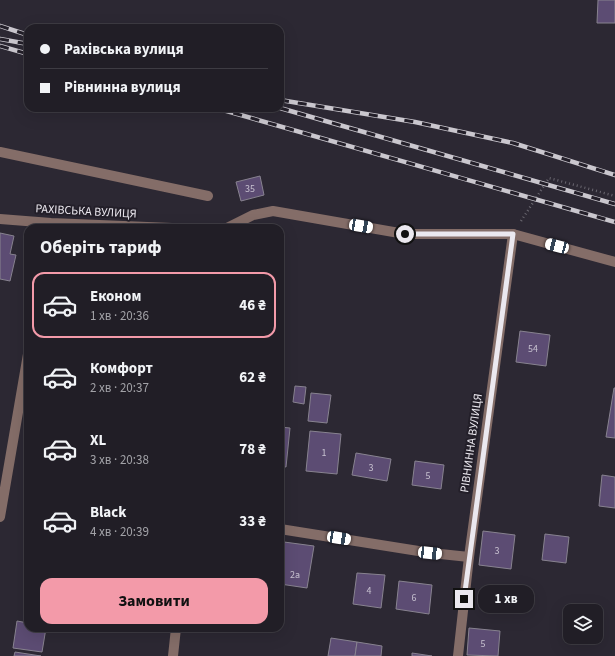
<!DOCTYPE html>
<html lang="uk">
<meta charset="utf-8">
<style>
body{margin:0;font-family:"Source Sans 3",sans-serif;background:#29272e;color:#f1f3f6;height:100vh;display:flex;flex-direction:column;font-size:15px;white-space:nowrap}
*{box-sizing:border-box;margin:0}
p{font-size:13px;color:#a2a2a7}
.icon{flex:none;width:22px;height:22px;fill:none;stroke:currentColor;stroke-width:2;stroke-linecap:round;stroke-linejoin:round}
.map{position:relative;flex:1;overflow:hidden}
.panel{position:absolute;left:24px;top:224px;width:260px;height:408px;display:flex;flex-direction:column;background:#211e26;border-radius:12px;box-shadow:0 4px 16px #0002,0 0 0 1px #3e3c43}
.panel>*{flex:none}
.guide{position:absolute;left:24px;top:24px;width:260px;height:88px;border-radius:12px;box-shadow:0 4px 16px #0002,0 0 0 1px #3e3c43;display:grid;align-content:center;height:88px;padding:0 16px;background:#211e26}
.tools{position:absolute;left:563px;top:604px;display:grid;gap:8px}
.tools a{display:grid;place-items:center;width:40px;height:40px;border-radius:8px;background:#211e26;box-shadow:0 4px 16px #0002,0 0 0 1px #3e3c43;font-size:20px}
.end{position:absolute;width:18px;height:18px;margin:-9px;border:5px solid #ebe8ef;background:#111;box-shadow:0 0 0 2px #111}
.from{border-radius:50%}
.bubble{position:absolute;height:28px;border-radius:12px;background:#211e26;box-shadow:0 4px 16px #0002,0 0 0 1px #3e3c43;font-size:13px;font-weight:700;line-height:28px;text-align:center}
.car{position:absolute;width:12px;height:24px;margin:-12px -6px;border-radius:5px;box-shadow:0 0 3px 1px #0007;background:linear-gradient(#fff 24%,#345 0 40%,#fff 0 76%,#345 0 86%,#fff 0)}
.guide b{display:flex;align-items:center;gap:14px;height:38px;font-size:15px}
.guide b+b{border-top:1px solid #3e3c43}
.guide i{width:10px;height:10px;background:#f1f3f6}
ul{padding:0;list-style:none}
li{display:flex;align-items:center;gap:12px;height:66px;margin:0 8px 6px;padding:0 8px;border:2px solid transparent;border-radius:12px}
li div{flex:1}
li b{display:block;font-size:15px}
li em{font-style:normal;font-weight:700}
li.on{border-color:#f39aa9}
li>.icon{width:36px;height:36px;stroke-width:1.5}
h2{padding:0 16px;font-size:18px;line-height:48px}
.primary-button{display:flex;gap:8px;margin-top:auto;padding:8px 16px}
.primary-button a{flex:1;height:46px;border-radius:12px;background:#f39aa9;color:#111;font-size:16px;font-weight:700;line-height:46px;text-align:center}
.map>svg:first-child{display:block}
.building{fill:#5c4c73;stroke:#888390}
.lines{fill:none;stroke-linecap:round;stroke-linejoin:round}
.path{stroke:#6b6871;stroke-width:2.5;stroke-dasharray:1 3;stroke-linecap:butt}
.minor{stroke:#846d68;stroke-width:10}
.rail-casing{stroke:#cac7ce;stroke-width:4.5}
.rail{stroke:#231f29;stroke-width:3;stroke-dasharray:9;stroke-linecap:butt}
.route{stroke:#ebe8ef;stroke-width:5}
.labels{text-anchor:middle;stroke-width:4;stroke-linejoin:round;paint-order:stroke}
.number-label{font-size:10px;fill:#c7c1d0}
.street-label{font-size:12px;fill:#ebe8ef;stroke:#231f29}
</style>
<div class="map">
<svg width="615" height="656" viewBox="0 0 615 656">
<rect width="100%" height="100%" fill="#2c2833"/>
<g class="building">
<polygon points="598,0 615,0 615,23 597,23"/>
<polygon points="260,176 264,195 241,201 236,182"/>
<polygon points="0,233 14,236 10,254 16,255 10,281 0,279"/>
<polygon points="520,331 550,335 546,366 516,362"/>
<polygon points="295,386 306,387 304,404 293,402"/>
<polygon points="614,388 615,388 615,438 606,437"/>
<polygon points="311,393 331,395 327,423 308,421"/>
<polygon points="280,427 290,428 286,467 280,466"/>
<polygon points="310,431 341,434 337,474 306,471"/>
<polygon points="356,453 391,459 387,481 352,475"/>
<polygon points="415,461 444,465 441,489 412,485"/>
<polygon points="602,475 615,477 615,508 599,506"/>
<polygon points="483,531 515,535 511,569 479,565"/>
<polygon points="545,534 569,537 566,563 542,560"/>
<polygon points="284,542 314,546 307,588 280,584 280,565"/>
<polygon points="357,573 385,575 381,608 353,604"/>
<polygon points="399,581 432,585 429,614 396,609"/>
<polygon points="17,621 28,623 28,628 46,628 42,652 13,648"/>
<polygon points="469,628 500,631 498,656 467,655"/>
<polygon points="331,638 357,642 355,656 328,656"/>
<polygon points="357,642 382,646 381,656 355,656"/>
<polygon points="15,652 41,656 14,656"/>
<polygon points="412,653 432,656 412,656"/>
</g>
<g class="lines">
<polyline class="path" points="521,221 549,178 615,196"/>
<g class="minor">
<polyline points="0,152 208,196"/>
<polyline points="0,219 51,223 172,228"/>
<polyline points="227,228 253,215 273,211 405,234 513,234 615,262"/>
<polyline points="0,517 28,354"/>
<polyline points="280,529 431,553 469,557"/>
<polyline points="173,656 176,628"/>
<polyline points="458,656 469,557 513,234"/>
</g>
<g class="rail-casing">
<g id="rail">
<polyline points="0,26 28,35"/>
<polyline points="0,39 28,44"/>
<polyline points="0,46 28,54"/>
<polyline points="280,100 415,122 513,143 615,175"/>
<polyline points="216,108 615,222"/>
<polyline points="280,108 615,204"/>
</g>
</g>
<use href="#rail" class="rail"/>
</g>
<g class="lines">
<polyline class="route" points="405,234 513,234 464,599"/>
</g>
<g class="labels">
<g class="number-label">
<text x="250" y="192">35</text>
<text x="533" y="352">54</text>
<text x="324" y="456">1</text>
<text x="371" y="471">3</text>
<text x="428" y="479">5</text>
<text x="497" y="554">3</text>
<text x="295" y="578">2а</text>
<text x="369" y="594">4</text>
<text x="414" y="601">6</text>
<text x="483" y="647">5</text>
</g>
<g class="street-label">
<text transform="translate(86 211) rotate(3)" y="4">РАХІВСЬКА ВУЛИЦЯ</text>
<text transform="translate(471 443) rotate(-82)" y="4">РІВНИННА ВУЛИЦЯ</text>
</g>
</g>
</svg>
<div class="tools">
<a><svg class="icon" aria-label="layers" viewBox="0 0 24 24"><path d="M12 4l9 5-9 5-9-5zM3 14l9 5 9-5"/></svg></a>
</div>
<i class="end from" style="left:405px;top:234px"></i>
<i class="end" style="left:464px;top:599px"></i>
<div class="bubble" style="left:478px;top:585px;width:56px">1 хв</div>
<i class="car" style="left:361px;top:226px;rotate:100deg"></i>
<i class="car" style="left:557px;top:246px;rotate:285deg"></i>
<i class="car" style="left:339px;top:538px;rotate:99deg"></i>
<i class="car" style="left:430px;top:553px;rotate:96deg"></i>
<div class="guide">
<b><i class="from"></i>Рахівська вулиця</b>
<b><i></i>Рівнинна вулиця</b>
</div>
<section class="panel">
<h2>Оберіть тариф</h2>
<ul>
<li class="on"><svg class="icon" aria-label="car" viewBox="0 0 24 24"><path d="M5 17H2v-5l4-1 3-4h7l3 4 3 1v5h-3M9 17h6M6 11h13"/><circle cx="7" cy="17" r="2"/><circle cx="17" cy="17" r="2"/></svg><div><b>Економ</b><p>1 хв · 20:36</p></div><em>46 ₴</em></li>
<li><svg class="icon" aria-label="car" viewBox="0 0 24 24"><path d="M5 17H2v-5l4-1 3-4h7l3 4 3 1v5h-3M9 17h6M6 11h13"/><circle cx="7" cy="17" r="2"/><circle cx="17" cy="17" r="2"/></svg><div><b>Комфорт</b><p>2 хв · 20:37</p></div><em>62 ₴</em></li>
<li><svg class="icon" aria-label="car" viewBox="0 0 24 24"><path d="M5 17H2v-5l4-1 3-4h7l3 4 3 1v5h-3M9 17h6M6 11h13"/><circle cx="7" cy="17" r="2"/><circle cx="17" cy="17" r="2"/></svg><div><b>XL</b><p>3 хв · 20:38</p></div><em>78 ₴</em></li>
<li><svg class="icon" aria-label="car" viewBox="0 0 24 24"><path d="M5 17H2v-5l4-1 3-4h7l3 4 3 1v5h-3M9 17h6M6 11h13"/><circle cx="7" cy="17" r="2"/><circle cx="17" cy="17" r="2"/></svg><div><b>Black</b><p>4 хв · 20:39</p></div><em>33 ₴</em></li>
</ul>
<div class="primary-button"><a>Замовити</a></div>
</section>
</div>
